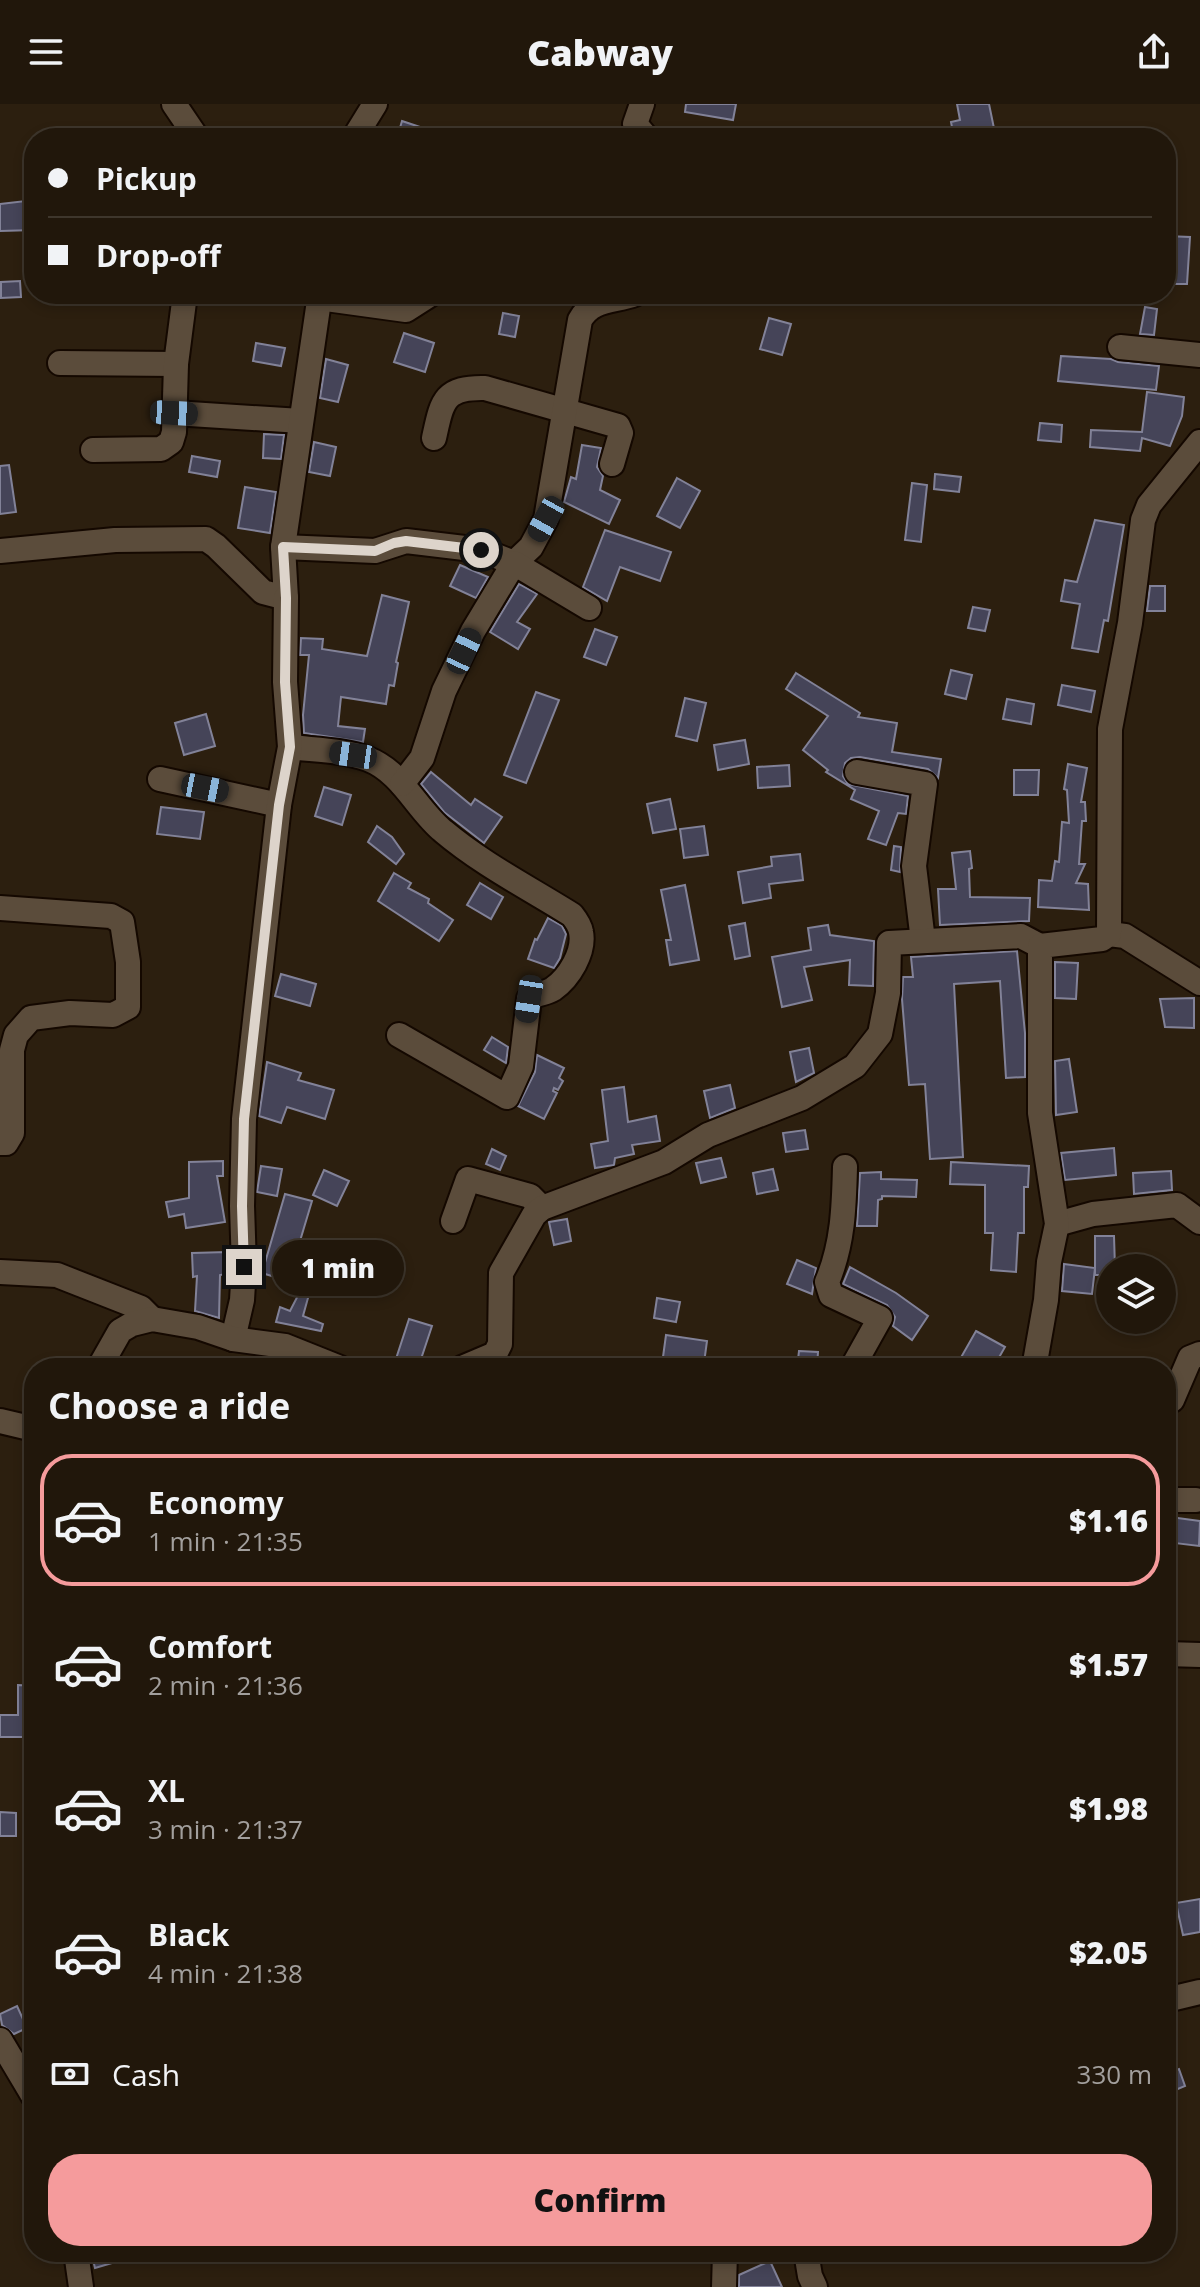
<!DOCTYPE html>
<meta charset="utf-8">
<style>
body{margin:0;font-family:"Open Sans",sans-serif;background:#292014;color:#f1f3f6;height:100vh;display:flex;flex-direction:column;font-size:30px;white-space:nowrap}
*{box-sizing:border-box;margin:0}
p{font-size:26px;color:#a29f9d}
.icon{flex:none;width:44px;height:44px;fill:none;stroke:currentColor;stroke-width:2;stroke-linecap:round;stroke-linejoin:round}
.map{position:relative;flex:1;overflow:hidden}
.sheet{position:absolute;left:24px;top:1254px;width:1152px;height:904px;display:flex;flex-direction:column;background:#21170b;border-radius:32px;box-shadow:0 4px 12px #0003,0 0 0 2px #3e362c}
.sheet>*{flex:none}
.banner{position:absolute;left:24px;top:24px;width:1152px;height:176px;border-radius:32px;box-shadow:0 4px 12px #0003,0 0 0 2px #3e362c;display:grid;align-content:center;height:176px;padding:0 24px;background:#21170b}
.buttons{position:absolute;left:1096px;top:1150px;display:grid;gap:16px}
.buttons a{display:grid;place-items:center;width:80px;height:80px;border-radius:50%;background:#21170b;box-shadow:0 4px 12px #0003,0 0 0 2px #3e362c;font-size:40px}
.end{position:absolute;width:36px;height:36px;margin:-18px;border:10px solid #ddd4cb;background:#111;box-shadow:0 0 0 4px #111}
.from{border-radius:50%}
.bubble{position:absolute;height:56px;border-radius:28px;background:#21170b;box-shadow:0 4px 12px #0003,0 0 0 2px #3e362c;font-size:26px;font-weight:800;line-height:56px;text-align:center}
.car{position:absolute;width:24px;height:48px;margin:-24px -12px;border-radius:10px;box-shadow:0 0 6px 2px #0007;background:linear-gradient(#222 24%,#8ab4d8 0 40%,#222 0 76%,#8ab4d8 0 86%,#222 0)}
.banner b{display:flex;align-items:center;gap:28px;height:76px;font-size:30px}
.banner b+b{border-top:2px solid #3e362c}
.banner i{width:20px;height:20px;background:#f1f3f6}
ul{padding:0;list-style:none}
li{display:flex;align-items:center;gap:24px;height:132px;margin:0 16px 12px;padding:0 8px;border:4px solid transparent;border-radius:32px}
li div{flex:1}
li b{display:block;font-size:30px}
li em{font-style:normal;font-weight:800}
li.current{border-color:#f59b9c}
li>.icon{width:72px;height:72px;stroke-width:1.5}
h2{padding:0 24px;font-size:36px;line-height:96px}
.pay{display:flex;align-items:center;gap:20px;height:88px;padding:0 24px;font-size:30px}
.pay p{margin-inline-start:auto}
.action{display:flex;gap:16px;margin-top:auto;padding:16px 24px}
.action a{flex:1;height:92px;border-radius:32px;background:#f59b9c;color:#111;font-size:32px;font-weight:800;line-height:92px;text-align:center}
header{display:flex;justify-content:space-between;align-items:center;height:104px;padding:0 24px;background:#21170b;font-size:36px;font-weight:800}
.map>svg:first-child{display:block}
.building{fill:#454458;stroke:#828298;stroke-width:2}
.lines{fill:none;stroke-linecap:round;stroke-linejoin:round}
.minor-casing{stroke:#140800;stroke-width:28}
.minor{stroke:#5b4c3b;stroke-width:24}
.route{stroke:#ddd4cb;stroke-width:10}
</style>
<header><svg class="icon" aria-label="menu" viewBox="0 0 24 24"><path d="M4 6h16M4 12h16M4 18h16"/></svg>Cabway<svg class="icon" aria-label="share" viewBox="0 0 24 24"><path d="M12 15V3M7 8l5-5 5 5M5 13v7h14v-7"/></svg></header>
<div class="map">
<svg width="1200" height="2183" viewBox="0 0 1200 2183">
<rect width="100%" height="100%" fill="#2c1f0f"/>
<g class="building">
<polygon points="686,0 736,0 733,16 685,8"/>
<polygon points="957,0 989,0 996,34 954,34 951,18 960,16"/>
<polygon points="402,17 444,31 444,34 397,34"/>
<polygon points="34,96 34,126 0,127 0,100"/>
<polygon points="1166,132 1190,133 1187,180 1166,180"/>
<polygon points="20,177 21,193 1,194 1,178"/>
<polygon points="1145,203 1157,205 1154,231 1140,230"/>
<polygon points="503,209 519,212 515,233 499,230"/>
<polygon points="769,214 791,220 782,251 760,245"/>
<polygon points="404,229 434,239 425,268 394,258"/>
<polygon points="256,239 285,244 281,262 253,257"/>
<polygon points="1061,252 1111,255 1118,258 1159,262 1156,286 1058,277"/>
<polygon points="326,255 348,261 338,298 320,294"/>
<polygon points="1147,288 1184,293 1182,312 1170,342 1142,334 1140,347 1090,343 1091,326 1142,328"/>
<polygon points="1040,319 1062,321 1061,338 1038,336"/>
<polygon points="264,330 284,331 281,355 263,354"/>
<polygon points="314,338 336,343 330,372 309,368"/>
<polygon points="582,341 601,344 597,363 603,372 600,386 620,396 609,420 564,398 571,373 576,375"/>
<polygon points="192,352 220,357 217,373 189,368"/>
<polygon points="9,361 16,408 0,410 0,362"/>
<polygon points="935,370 961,373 959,388 934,385"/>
<polygon points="677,374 700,387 680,424 657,412"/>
<polygon points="912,379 927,381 921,438 905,436"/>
<polygon points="245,383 276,388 270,429 238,424"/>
<polygon points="1095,416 1124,421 1108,517 1104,516 1098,548 1072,544 1080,500 1061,497 1065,476 1077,478"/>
<polygon points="605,426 671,448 660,477 620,463 607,497 583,483"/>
<polygon points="460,461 488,473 476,494 450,482"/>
<polygon points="519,480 537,490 517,518 530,525 518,545 490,528"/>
<polygon points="1150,482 1165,482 1165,507 1147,507"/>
<polygon points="382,491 409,498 396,558 398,559 394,582 389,581 386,600 341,593 338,622 365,625 363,638 304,629 303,611 309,551 300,551 301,534 323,535 322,545 367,552"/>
<polygon points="973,503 990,506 985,527 968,524"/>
<polygon points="595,525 617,533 606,561 584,553"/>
<polygon points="951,566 972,571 966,595 945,590"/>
<polygon points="796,569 860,609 858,613 897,619 892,648 941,655 938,674 928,665 860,653 851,654 845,659 843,672 848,680 908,692 906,710 898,709 886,741 868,735 879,707 851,695 855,686 826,668 828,666 803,646 828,612 786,585"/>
<polygon points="1062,581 1095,587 1091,608 1058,601"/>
<polygon points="536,588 559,596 526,679 504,671"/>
<polygon points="685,594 706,599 697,637 676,632"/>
<polygon points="1007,595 1034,600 1031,620 1003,615"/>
<polygon points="206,610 215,642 184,651 175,619"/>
<polygon points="745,636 749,660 718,666 714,641"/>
<polygon points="1068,660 1087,664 1081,698 1085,698 1086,717 1082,717 1079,760 1085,760 1076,779 1088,780 1089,806 1038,803 1039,776 1052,777 1055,757 1059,758 1062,718 1069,719 1067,686 1064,685"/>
<polygon points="789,661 790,682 758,684 757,663"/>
<polygon points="1014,666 1039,666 1038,691 1014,691"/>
<polygon points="431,668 471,701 475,695 502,713 484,739 444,708 421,680"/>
<polygon points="324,683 351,691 342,721 315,712"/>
<polygon points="670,695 676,725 653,729 647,700"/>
<polygon points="161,703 204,708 200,735 157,730"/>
<polygon points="377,722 392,733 404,750 396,760 368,738"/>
<polygon points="704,722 708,751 684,754 680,725"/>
<polygon points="894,742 901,743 900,768 891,766"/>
<polygon points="970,747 972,764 969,765 970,793 1030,794 1029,817 940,821 938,785 956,785 952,749"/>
<polygon points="800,750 803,776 769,780 771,794 743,799 738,768 772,762 771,753"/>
<polygon points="394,769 411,779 408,784 429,795 428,799 453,816 439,837 378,797"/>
<polygon points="480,779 503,793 491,815 467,801"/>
<polygon points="685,781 699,856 670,861 666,836 671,836 661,786"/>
<polygon points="548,814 562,822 566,830 560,854 554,864 528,855 535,835 537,836"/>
<polygon points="745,819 750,852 735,855 729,822"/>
<polygon points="828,821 830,831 874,837 873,882 849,881 850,856 804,863 812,896 782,903 772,853 811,846 808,824"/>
<polygon points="1017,847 1025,929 1025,973 1006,974 1000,877 954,880 963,1053 930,1055 925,980 909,981 902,895 903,873 913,873 911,853"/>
<polygon points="1055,858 1078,859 1076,895 1055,894"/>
<polygon points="281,870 316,880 310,902 275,892"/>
<polygon points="1194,894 1194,924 1165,923 1160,895"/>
<polygon points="492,933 508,943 506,959 484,946"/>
<polygon points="809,944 814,969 796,978 790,948"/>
<polygon points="537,951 564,964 559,974 563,977 558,986 554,984 553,987 557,989 544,1015 518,1002 535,968"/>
<polygon points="1069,955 1077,1008 1056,1011 1055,957"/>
<polygon points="267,958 301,969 298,976 334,986 325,1015 287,1003 281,1019 259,1012"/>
<polygon points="730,981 735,1004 710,1014 704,987"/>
<polygon points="624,983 628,1018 656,1012 660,1037 632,1041 634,1050 615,1054 614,1061 595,1064 591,1040 608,1037 602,986"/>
<polygon points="805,1026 808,1045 786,1048 783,1029"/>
<polygon points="1114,1044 1116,1071 1065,1076 1061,1049"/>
<polygon points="492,1045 506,1052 500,1066 486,1060"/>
<polygon points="721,1054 726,1073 701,1079 696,1059"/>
<polygon points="223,1057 223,1072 217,1072 225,1118 186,1124 184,1110 169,1113 166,1098 189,1094 189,1058"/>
<polygon points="951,1058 1029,1062 1028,1083 1024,1083 1024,1129 1018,1129 1016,1168 991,1166 993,1129 985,1129 985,1081 950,1080"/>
<polygon points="261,1062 282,1065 277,1092 257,1088"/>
<polygon points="773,1065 778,1086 757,1090 753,1069"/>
<polygon points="324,1066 349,1077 337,1102 313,1091"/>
<polygon points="1171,1067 1172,1086 1134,1090 1133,1069"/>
<polygon points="881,1068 881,1075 917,1076 916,1093 882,1092 882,1095 878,1096 877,1122 857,1122 860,1069"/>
<polygon points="285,1090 312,1097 288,1177 262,1169"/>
<polygon points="567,1115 571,1137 554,1141 549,1118"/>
<polygon points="1095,1132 1114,1132 1115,1164 1110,1164 1110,1171 1095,1171"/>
<polygon points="227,1148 226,1170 220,1171 219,1214 195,1207 197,1172 193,1173 192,1149"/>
<polygon points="797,1156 816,1164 812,1190 787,1180"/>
<polygon points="1064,1160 1095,1164 1092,1190 1062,1187"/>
<polygon points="850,1163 896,1189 928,1212 912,1236 893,1222 895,1213 887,1201 843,1180"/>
<polygon points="307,1174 313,1176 303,1212 323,1220 321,1227 276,1218 280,1203 290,1207"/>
<polygon points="657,1194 680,1198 676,1218 654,1214"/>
<polygon points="409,1215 432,1222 418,1264 393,1264"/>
<polygon points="976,1227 1005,1243 993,1264 955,1264"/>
<polygon points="666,1231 707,1237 704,1259 663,1253"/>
<polygon points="799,1247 818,1248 817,1264 797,1264"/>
<polygon points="1170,1413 1200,1417 1199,1442 1166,1438"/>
<polygon points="18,1581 34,1582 34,1633 0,1633 0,1611 18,1611"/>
<polygon points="0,1708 16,1709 16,1732 0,1732"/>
<polygon points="1200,1795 1200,1828 1183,1831 1176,1799"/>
<polygon points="17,1902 27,1924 14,1930 2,1921 0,1910"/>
<polygon points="1179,1965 1185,1982 1166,1990 1166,1970"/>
<polygon points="91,2148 135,2148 136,2152 95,2164"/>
<polygon points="770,2157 782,2183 739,2183 739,2171"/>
</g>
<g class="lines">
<g class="minor-casing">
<g id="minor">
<polyline points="174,0 197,34"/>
<polyline points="642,0 635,20 647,34"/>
<polyline points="354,34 375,0"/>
<polyline points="319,194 406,206 431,190"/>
<polyline points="1120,243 1200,251"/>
<polyline points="60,259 176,260"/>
<polyline points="174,309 301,317"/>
<path d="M434,334C442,298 443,283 485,284L618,322L621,329L612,360"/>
<polyline points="93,346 161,345 171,338 174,328 176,260 185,190"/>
<path d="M283,443L375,447L406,437L481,446L514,459L531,443L546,415L580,216C592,194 614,198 635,190"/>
<polyline points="0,447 115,436 206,435 216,442 263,488 286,494 283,443 320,190"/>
<path d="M290,643C315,646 344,646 368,655C402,668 417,706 443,727C482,760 529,784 572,811C576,816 580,822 581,828C585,848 569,874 553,885C545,890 536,889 529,895L521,962L507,993L399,931"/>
<polyline points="857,668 925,680 914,762 923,837"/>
<polyline points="160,675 279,701"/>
<polyline points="402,680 422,654 444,587 473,527 514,459 589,504"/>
<polyline points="0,804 111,812 122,818 128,858 128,903 113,911 70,909 31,914 16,931 12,946 12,1029 6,1039 0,1039"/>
<polyline points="1109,830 1125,832 1200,879"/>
<path d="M845,1063C844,1103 843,1140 827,1178L831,1191L880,1214L852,1264"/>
<polyline points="453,1117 468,1075 530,1092 542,1104"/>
<polyline points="1057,1120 1093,1110 1177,1101 1200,1118"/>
<polyline points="0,1168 57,1171 141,1204 152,1215"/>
<polyline points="233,1235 242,1196 244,1163 242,1102 244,1015 279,701 290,643 285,578 286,494"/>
<polyline points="99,1264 120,1227 132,1220 152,1215 198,1223 233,1235 285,1242 340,1264"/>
<polyline points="462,1264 495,1250 500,1240 501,1169 534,1111 542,1104 664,1058 708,1031 802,994 855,962 880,930 888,889 889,839 1021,832 1040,842"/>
<polyline points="1034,1264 1046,1196 1049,1158 1057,1120 1040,1009 1040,842 1102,835 1109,830 1110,625 1130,519 1143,416 1149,401 1200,338"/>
<polyline points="1166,1299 1172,1296 1190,1254 1200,1250"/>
<polyline points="0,1317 34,1325"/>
<polyline points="1166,1396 1196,1396"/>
<polyline points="1166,1550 1200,1551"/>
<polyline points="1166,1896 1200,1888"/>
<polyline points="0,1936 34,1993"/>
<polyline points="76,2148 81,2183"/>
<polyline points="806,2148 810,2172 815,2183"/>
<polyline points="724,2183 725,2148"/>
</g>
</g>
<use href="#minor" class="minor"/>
</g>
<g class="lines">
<polyline class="route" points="244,1163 242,1102 244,1015 279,701 290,643 285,578 286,494 283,443 375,447 394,439 406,437 481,446"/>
</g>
</svg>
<div class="buttons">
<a><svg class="icon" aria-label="layers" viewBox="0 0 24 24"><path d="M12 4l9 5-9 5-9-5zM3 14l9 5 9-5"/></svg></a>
</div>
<i class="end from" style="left:481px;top:446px"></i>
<i class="end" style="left:244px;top:1163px"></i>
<div class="bubble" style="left:272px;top:1136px;width:132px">1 min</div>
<i class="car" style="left:174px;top:309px;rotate:93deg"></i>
<i class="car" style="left:546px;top:415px;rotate:209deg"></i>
<i class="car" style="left:464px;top:547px;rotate:25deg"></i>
<i class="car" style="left:353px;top:651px;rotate:278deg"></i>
<i class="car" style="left:205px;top:684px;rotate:101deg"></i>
<i class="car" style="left:529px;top:895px;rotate:189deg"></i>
<div class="banner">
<b><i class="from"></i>Pickup</b>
<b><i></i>Drop-off</b>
</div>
<section class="sheet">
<h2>Choose a ride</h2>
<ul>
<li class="current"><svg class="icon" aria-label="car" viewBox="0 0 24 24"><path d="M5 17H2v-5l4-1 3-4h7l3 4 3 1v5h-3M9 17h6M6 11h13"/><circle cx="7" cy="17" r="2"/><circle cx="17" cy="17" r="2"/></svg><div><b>Economy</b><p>1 min · 21:35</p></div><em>$1.16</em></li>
<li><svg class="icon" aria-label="car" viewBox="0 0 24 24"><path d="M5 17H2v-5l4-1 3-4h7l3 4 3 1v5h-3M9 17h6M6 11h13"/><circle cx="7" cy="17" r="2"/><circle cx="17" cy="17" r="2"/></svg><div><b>Comfort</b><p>2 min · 21:36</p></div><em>$1.57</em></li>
<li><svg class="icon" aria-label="car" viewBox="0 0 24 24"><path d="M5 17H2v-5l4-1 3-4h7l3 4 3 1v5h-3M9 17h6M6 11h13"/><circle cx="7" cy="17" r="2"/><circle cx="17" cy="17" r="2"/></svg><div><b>XL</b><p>3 min · 21:37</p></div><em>$1.98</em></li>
<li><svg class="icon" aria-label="car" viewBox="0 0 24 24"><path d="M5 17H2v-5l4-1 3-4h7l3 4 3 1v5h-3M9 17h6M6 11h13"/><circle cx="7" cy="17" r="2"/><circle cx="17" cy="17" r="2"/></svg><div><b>Black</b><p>4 min · 21:38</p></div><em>$2.05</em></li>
</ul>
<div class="pay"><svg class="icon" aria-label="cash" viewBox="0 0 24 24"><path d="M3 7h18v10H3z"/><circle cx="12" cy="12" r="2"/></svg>Cash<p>330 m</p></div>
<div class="action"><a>Confirm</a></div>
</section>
</div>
